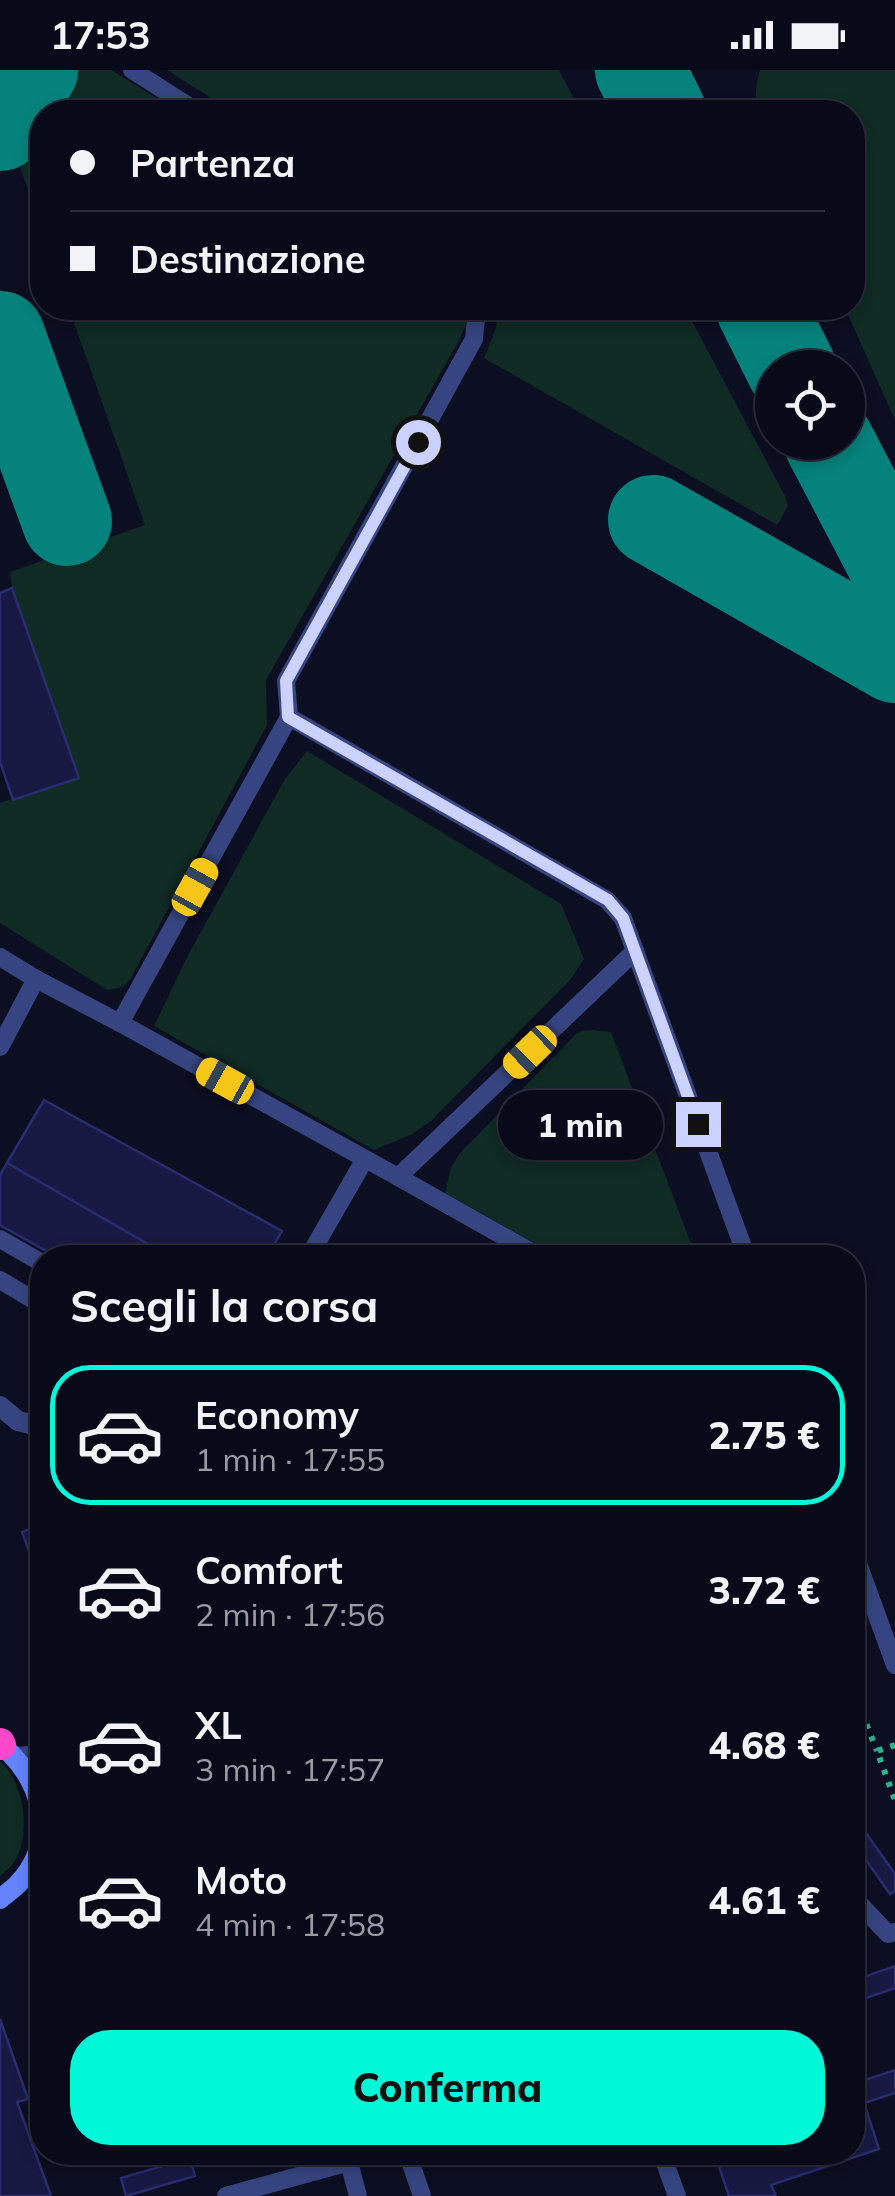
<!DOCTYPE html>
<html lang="it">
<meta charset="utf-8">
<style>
body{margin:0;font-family:Mulish,sans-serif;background:#121322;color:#f1f3f6;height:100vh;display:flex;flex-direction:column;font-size:38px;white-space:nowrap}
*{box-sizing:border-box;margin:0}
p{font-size:32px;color:#999aa2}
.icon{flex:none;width:55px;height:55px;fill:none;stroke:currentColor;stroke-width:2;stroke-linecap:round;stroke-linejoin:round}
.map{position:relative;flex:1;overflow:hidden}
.drawer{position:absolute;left:30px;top:1175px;width:835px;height:920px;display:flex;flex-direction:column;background:#090a19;border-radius:40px;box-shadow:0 5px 15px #0003,0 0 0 2px #292b38}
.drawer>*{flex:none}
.hud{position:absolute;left:30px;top:30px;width:835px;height:220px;border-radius:40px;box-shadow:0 5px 15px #0003,0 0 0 2px #292b38;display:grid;align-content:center;height:220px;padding:0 40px;background:#090a19}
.buttons{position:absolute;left:755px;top:280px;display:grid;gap:20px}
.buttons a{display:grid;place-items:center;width:110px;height:110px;border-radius:50%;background:#090a19;box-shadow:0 5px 15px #0003,0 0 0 2px #292b38;font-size:50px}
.end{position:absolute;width:45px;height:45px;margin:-22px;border:12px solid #ccd2ff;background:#111;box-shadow:0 0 0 5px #111}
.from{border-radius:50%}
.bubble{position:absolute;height:70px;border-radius:35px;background:#090a19;box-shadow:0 5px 15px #0003,0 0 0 2px #292b38;font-size:32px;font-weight:800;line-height:70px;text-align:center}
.car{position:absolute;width:30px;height:60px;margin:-30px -15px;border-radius:12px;box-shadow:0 0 8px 2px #0007;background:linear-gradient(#f5c518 24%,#345 0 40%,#f5c518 0 76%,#345 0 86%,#f5c518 0)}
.hud b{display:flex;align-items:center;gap:35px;height:95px;font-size:38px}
.hud b+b{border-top:2px solid #292b38}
.hud i{width:25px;height:25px;background:#f1f3f6}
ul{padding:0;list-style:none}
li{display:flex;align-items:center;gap:30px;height:140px;margin:0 20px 15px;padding:0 20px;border:5px solid transparent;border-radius:40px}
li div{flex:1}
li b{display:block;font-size:38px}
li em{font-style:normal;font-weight:800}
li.on{border-color:#00f7d7}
li>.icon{width:90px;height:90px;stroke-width:1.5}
h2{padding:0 40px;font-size:45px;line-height:120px}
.primary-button{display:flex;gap:20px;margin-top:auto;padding:20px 40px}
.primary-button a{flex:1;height:115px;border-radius:40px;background:#00f7d7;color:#111;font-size:40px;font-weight:800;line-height:115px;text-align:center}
.status{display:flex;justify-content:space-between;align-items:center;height:70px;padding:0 50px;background:#090a19;direction:ltr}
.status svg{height:28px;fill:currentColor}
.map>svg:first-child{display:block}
.green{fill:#0f2b24}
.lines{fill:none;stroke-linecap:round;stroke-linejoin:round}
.taxiway{stroke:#06827c;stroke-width:90}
.building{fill:#181942;stroke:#292c6f;stroke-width:2.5}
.path{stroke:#2ab58c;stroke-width:6;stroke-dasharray:5 8;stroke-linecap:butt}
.lane{stroke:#364581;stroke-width:18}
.street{stroke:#364581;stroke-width:20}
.secondary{stroke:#6383ff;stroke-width:20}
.highway{stroke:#ff47ca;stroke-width:30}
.route{stroke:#ccd2ff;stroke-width:12}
</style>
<div class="status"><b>17:53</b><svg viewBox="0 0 49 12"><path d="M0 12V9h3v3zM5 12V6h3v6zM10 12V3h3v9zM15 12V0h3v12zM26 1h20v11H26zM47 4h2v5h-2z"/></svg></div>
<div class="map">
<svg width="895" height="2126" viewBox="0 0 895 2126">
<rect width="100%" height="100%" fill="#0c0e21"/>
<g class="green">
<polygon points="64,0 111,0 179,42 42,42 42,161 14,79"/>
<polygon points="167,0 559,0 581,42 233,42"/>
<path d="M760,0H895V350L845,238H852V42H760C753,28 756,15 760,0Z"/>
<polygon points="69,238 461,238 466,253 460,269 266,610 267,655 131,908 122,917 107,920 0,853 0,733 79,707 12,518 10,502 145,455"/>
<polygon points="498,238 685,238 785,426 788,436 777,455 484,288 496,258"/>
<polygon points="307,681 561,834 584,889 571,909 431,1051 412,1064 374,1080 154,956 186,889 285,709"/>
<polygon points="592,960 611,962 696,1187 560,1187 445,1123 451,1098 459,1084 575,965 581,961"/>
<path d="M0,1691C24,1712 31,1761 16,1789C13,1795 5,1801 0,1806Z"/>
</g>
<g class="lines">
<g class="taxiway">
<polyline points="640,0 661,42"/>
<polyline points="0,56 33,0"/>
<polyline points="761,238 791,298"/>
<polyline points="0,266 67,451"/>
<polyline points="829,372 895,498"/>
<polyline points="653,450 895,588"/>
</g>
</g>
<g class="building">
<polygon points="12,518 79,708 13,730 0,692 0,523"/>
<polygon points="44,1030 282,1161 266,1188 172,1188 7,1093"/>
<polygon points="7,1093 172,1188 59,1188 0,1155 0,1105"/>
<polygon points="42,1455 42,1517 22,1462"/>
<polygon points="852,1743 895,1804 895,1821 890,1824 852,1770"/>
<polygon points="895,1896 895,1918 852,1933 852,1911"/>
<polygon points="0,1949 28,2029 17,2032 51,2126 0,2126"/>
<polygon points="895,2000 895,2023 864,2033 879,2079 771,2115 776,2126 729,2126 714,2082 852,2082 852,2004 856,2013"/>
<polygon points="190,2088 195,2106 126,2126 121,2108"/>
</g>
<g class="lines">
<g class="path">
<polyline points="852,1618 877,1681"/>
<polyline points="895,1675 877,1681 895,1730"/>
</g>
<g class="lane">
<polyline points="132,0 198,42"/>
<polyline points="477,238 474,269 286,611 289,647 607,830 623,848 747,1188"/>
<polyline points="0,887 36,909 0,977"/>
<polyline points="36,909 120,953 398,1107 635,881"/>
<polyline points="120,953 289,647"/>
<polyline points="398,1107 542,1188"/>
<polyline points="0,1169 42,1193"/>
<polyline points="308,1188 365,1089"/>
<polyline points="0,1210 42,1235"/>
<polyline points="852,1477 895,1595"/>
<polyline points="852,1826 888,1864 895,1862"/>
<polyline points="407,2082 422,2126"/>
<polyline points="661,2082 677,2126"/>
<polyline points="226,2126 349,2092 358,2126"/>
</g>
<g class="street">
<polyline points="0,1336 18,1351 42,1357"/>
<polyline points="16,1687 42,1685"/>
</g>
<path class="secondary" d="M0,1674C43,1708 59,1771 18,1814C13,1819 6,1824 0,1829"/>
<polyline class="highway" points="0,1673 1,1675"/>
</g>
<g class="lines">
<polyline class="route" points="418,372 286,611 288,647 608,830 623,848 698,1054"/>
</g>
</svg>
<div class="buttons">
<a><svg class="icon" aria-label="locate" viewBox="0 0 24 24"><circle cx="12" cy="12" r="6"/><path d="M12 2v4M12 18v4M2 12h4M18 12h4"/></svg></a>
</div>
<i class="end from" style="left:418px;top:372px"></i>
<i class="end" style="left:698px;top:1054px"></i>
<div class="bubble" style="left:498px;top:1020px;width:165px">1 min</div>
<i class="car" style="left:195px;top:817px;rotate:29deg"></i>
<i class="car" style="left:530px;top:982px;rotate:226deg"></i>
<i class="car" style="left:225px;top:1011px;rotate:299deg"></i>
<div class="hud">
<b><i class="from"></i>Partenza</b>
<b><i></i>Destinazione</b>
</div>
<section class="drawer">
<h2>Scegli la corsa</h2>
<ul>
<li class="on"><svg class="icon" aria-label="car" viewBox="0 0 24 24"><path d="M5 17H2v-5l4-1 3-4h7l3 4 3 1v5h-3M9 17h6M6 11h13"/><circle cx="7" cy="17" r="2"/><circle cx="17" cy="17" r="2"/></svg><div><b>Economy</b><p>1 min · 17:55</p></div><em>2.75 €</em></li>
<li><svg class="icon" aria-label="car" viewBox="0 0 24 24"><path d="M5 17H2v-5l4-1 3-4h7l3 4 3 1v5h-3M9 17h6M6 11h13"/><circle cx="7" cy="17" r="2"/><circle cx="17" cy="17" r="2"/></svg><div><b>Comfort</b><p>2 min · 17:56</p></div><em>3.72 €</em></li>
<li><svg class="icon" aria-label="car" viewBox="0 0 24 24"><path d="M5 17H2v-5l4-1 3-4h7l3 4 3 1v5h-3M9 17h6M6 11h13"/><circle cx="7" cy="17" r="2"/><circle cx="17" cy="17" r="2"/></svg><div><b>XL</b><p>3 min · 17:57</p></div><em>4.68 €</em></li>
<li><svg class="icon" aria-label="car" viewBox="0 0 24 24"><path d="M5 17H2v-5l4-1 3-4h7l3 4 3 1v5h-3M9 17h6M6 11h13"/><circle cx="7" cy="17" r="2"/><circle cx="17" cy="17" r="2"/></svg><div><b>Moto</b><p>4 min · 17:58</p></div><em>4.61 €</em></li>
</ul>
<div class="primary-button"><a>Conferma</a></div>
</section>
</div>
